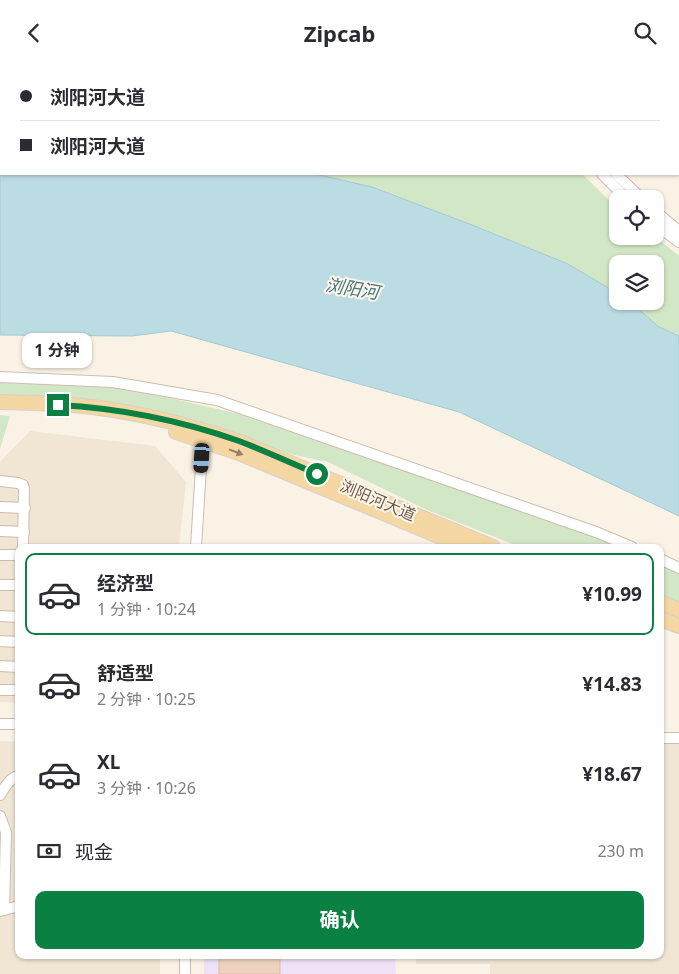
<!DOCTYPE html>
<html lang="zh">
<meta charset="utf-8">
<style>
body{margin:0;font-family:"Noto Sans","Noto Sans SC",sans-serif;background:#f2f2f3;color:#2b2b33;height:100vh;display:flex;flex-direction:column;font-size:19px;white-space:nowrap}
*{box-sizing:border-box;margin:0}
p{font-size:16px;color:#7c7c81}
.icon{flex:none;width:28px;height:28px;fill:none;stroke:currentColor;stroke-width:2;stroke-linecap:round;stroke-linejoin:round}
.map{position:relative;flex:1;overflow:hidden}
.panel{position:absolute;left:15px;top:479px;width:649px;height:415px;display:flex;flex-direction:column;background:#fff;border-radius:10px;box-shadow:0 1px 4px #0004}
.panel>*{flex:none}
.top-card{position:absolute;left:0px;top:0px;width:680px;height:110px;box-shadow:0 1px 4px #0004;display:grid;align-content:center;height:110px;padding:0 20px;background:#fff}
.fabs{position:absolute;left:609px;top:125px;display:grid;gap:10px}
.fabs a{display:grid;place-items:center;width:55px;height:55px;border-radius:10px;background:#fff;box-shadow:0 1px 4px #0004;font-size:25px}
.end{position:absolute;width:22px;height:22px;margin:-11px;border:6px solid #0b8043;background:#fff;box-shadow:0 0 0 2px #fff}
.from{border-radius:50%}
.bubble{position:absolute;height:35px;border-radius:10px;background:#fff;box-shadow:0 1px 4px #0004;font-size:16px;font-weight:700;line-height:35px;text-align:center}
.car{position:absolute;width:15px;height:30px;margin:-15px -8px;border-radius:6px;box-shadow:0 0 4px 1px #0007;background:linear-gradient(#222 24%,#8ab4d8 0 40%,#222 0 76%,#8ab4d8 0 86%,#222 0)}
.top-card b{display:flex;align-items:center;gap:18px;height:48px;font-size:19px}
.top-card b+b{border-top:1px solid #e1e1e2}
.top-card i{width:12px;height:12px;background:#2b2b33}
ul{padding:9px 0 0;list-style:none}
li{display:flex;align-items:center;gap:15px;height:82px;margin:0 10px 8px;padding:0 10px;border:2px solid transparent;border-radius:10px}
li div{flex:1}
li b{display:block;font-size:19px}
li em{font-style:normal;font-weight:700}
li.selected{border-color:#0b8043}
li>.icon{width:45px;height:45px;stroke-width:1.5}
.pay{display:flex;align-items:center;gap:12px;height:55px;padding:0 20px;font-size:19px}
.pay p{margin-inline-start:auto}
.action{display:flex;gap:10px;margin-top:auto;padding:10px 20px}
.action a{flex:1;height:58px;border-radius:10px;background:#0b8043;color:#fff;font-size:20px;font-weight:700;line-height:58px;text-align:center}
header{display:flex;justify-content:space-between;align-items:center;height:65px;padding:0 20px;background:#fff;font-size:22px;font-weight:700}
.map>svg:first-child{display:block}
.residential{fill:#f1e5d4}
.education{fill:#efe2f7}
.green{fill:#d2e7c5}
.water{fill:#bbdce2;stroke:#a2cbd3}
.building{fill:#eed2bf;stroke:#dfb9a1}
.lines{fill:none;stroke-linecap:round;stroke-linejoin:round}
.minor-casing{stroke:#cdbdb0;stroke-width:12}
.major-casing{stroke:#d7d1cd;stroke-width:16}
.minor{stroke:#fff;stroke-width:10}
.major{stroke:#f4d7a3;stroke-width:14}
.oneway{fill:#988066}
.route{stroke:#0b8043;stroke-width:6}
.labels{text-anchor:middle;stroke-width:4;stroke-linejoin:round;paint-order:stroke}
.street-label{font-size:16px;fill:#715a4c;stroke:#fef7eb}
.water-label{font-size:18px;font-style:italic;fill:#487983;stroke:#fef7eb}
</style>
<header><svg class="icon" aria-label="back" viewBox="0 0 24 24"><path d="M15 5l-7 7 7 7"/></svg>Zipcab<svg class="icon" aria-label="search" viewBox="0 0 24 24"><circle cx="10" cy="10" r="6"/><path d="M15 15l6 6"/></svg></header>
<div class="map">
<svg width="679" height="909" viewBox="0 0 679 909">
<rect width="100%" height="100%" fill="#faf3e5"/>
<g class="residential">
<polygon points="30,366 155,381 186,417 179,482 19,482 19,638 0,637 0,397"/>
<polygon points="660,670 679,676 679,909 490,909 490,899 416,899 416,890 660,890"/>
<polygon points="0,676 19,677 19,890 160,890 160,909 0,909"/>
</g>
<polygon class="education" points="204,890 395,890 396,909 204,909"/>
<g class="green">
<polygon points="0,0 389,0 392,1 1,1 1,67"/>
<polygon points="487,0 572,0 490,1"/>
<polygon points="315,109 582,109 617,143 618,171 654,171 679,191 679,271 659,262 629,236 655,236 655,199 618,199 617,228 568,199 472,160 372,122"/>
<polygon points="0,316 95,318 161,331 239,349 307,370 625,482 520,482 427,445 328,397 294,390 182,352 109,339 0,332"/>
<polygon points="0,350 10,351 0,384"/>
<polygon points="660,498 679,508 679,538 660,531"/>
</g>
<polygon class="water" points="0,67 1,109 315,109 372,122 472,160 568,199 617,228 618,236 629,236 659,262 679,271 679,451 459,347 171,266 132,271 0,270"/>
<rect class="building" x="219" y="890" width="61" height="19"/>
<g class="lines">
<g class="minor-casing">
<g id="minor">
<polyline points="426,0 429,1"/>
<polyline points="458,0 461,1"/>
<polyline points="582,1 583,0"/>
<polyline points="654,1 655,0"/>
<polyline points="602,109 627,134"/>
<polyline points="616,109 642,134"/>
<polyline points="655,146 679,166"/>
<polyline points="655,159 679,177"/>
<polyline points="0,312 113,317 217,335 596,467 632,482"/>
<polyline points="0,416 18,418 23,420 24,424 23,482"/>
<polyline points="0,442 25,443"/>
<polyline points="0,466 24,467"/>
<polyline points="196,482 203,371"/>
<polyline points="0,490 19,490"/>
<polyline points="660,494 679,503"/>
<polyline points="0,520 19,520"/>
<polyline points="0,551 19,552"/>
<polyline points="0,576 19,577"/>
<polyline points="0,601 19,602"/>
<polyline points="0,625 19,625"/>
<polyline points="0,659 19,659"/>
<polyline points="660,673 679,673"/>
<path d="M0,730C5,722 9,713 19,711"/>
<polyline points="0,751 6,767 4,845"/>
<polyline points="0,846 19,841"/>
<polyline points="185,909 185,890"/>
</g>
</g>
<g class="major-casing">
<g id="major">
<path d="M0,337C24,338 48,338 73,340C130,345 186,359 240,377L493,482"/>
<polyline points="176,367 239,388 465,482"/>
<polyline points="660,537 679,545"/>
<polyline points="660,554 679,561"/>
</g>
</g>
<use href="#minor" class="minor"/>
<use href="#major" class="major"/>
</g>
<defs><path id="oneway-solid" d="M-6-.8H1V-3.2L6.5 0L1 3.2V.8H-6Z" transform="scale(1.25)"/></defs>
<use class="oneway" href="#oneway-solid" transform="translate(236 387) rotate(21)"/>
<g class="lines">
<path class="route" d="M58,340C118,343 182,356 239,376C265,386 291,398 317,409"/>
</g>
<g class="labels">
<g class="street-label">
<text transform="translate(378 435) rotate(23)" y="6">浏阳河大道</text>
</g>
<g class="water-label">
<text transform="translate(352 224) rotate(9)" y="6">浏阳河</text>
</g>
</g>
</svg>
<div class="fabs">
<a><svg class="icon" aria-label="locate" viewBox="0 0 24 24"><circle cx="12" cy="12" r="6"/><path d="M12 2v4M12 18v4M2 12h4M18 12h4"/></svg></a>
<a><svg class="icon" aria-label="layers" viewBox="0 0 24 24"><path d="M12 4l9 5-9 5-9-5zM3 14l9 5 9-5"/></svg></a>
</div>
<i class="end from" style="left:317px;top:409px"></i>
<i class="end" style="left:58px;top:340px"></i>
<div class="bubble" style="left:22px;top:268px;width:70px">1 分钟</div>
<i class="car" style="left:202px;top:393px;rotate:184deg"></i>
<div class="top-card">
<b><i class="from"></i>浏阳河大道</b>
<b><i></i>浏阳河大道</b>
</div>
<section class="panel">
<ul>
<li class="selected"><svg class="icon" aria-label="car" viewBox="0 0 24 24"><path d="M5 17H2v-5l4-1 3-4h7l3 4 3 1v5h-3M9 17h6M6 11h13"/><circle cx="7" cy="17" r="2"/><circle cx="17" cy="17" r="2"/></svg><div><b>经济型</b><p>1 分钟 · 10:24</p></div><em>¥10.99</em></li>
<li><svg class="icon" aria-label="car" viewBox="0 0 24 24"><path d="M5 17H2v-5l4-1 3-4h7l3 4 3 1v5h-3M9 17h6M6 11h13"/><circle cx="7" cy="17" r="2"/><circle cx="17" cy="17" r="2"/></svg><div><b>舒适型</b><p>2 分钟 · 10:25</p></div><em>¥14.83</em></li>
<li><svg class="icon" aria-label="car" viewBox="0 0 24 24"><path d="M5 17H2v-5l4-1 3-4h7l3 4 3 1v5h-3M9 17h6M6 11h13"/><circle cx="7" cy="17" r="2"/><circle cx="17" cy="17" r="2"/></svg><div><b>XL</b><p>3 分钟 · 10:26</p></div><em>¥18.67</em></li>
</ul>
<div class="pay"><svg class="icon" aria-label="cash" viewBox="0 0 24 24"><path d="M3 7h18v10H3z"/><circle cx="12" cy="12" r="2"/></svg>现金<p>230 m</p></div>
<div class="action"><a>确认</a></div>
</section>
</div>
